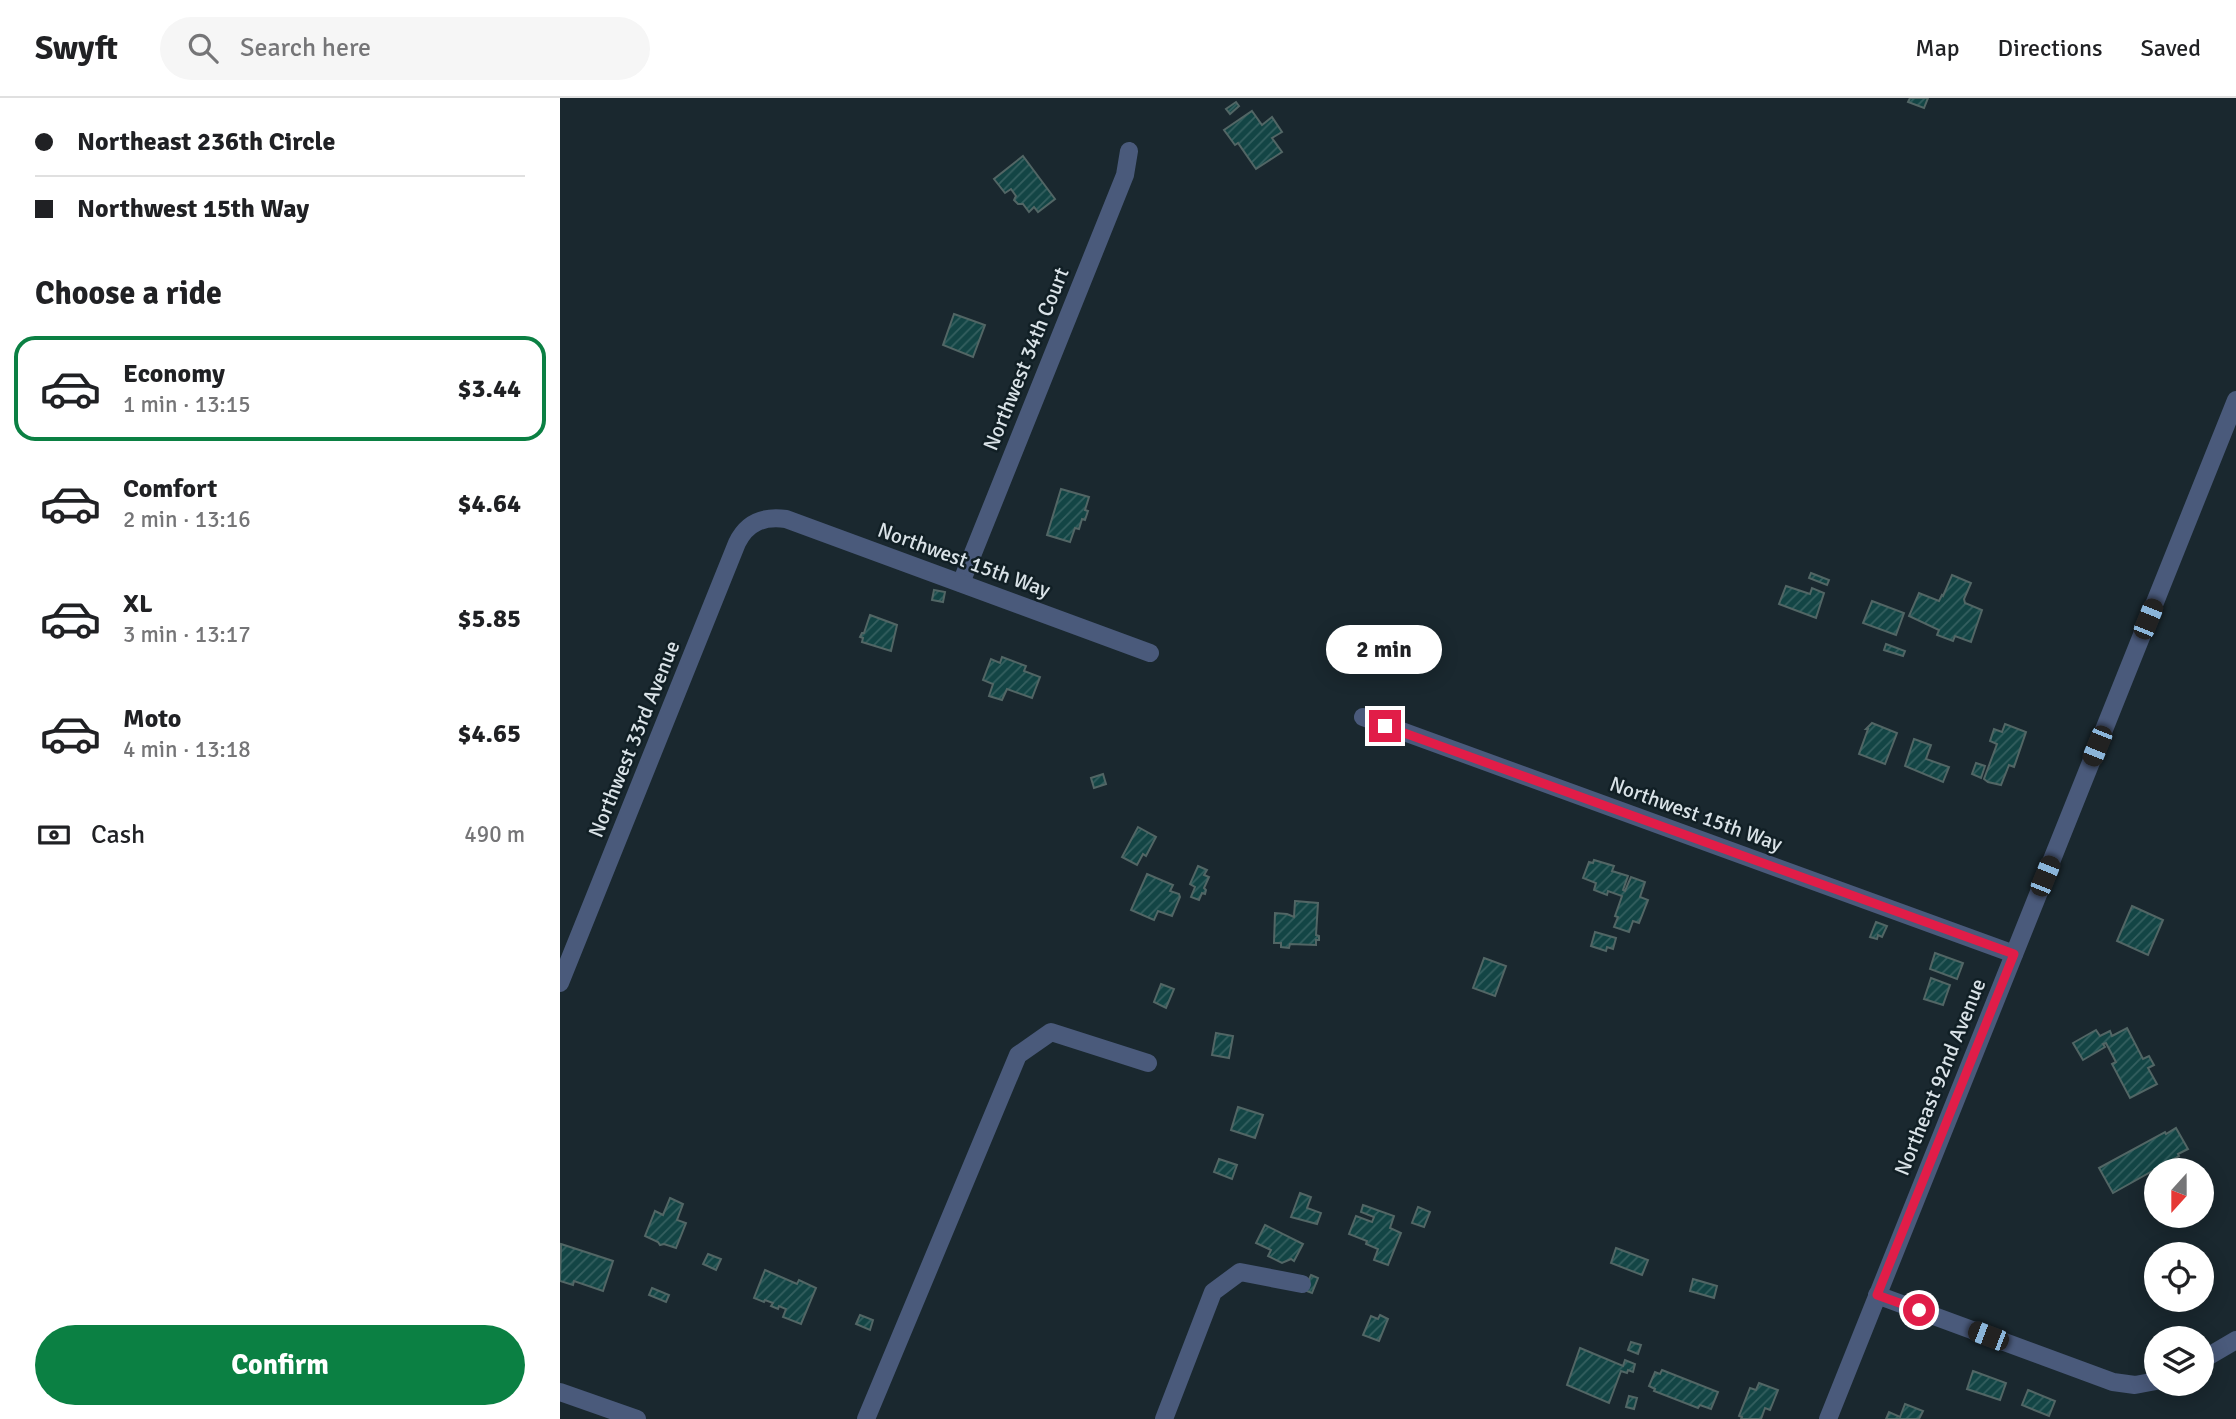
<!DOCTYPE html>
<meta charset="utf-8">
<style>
body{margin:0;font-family:Signika,sans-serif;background:#f6f6f6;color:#202124;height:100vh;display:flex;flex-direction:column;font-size:26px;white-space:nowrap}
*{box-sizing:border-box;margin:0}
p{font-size:23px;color:#757577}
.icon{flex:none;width:38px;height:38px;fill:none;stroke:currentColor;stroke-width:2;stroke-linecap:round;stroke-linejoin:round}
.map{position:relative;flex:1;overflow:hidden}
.side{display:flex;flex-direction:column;background:#fff;width:560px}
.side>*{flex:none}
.guide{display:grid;align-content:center;height:154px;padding:0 35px;background:#fff}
.needle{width:46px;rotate:201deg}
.fabs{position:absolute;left:1584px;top:1060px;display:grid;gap:14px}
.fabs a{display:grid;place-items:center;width:70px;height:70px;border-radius:50%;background:#fff;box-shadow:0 4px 18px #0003;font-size:35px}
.end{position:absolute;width:32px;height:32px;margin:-16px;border:9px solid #e11d48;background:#fff;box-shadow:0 0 0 4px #fff}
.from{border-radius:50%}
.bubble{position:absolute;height:49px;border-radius:24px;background:#fff;box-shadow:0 4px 18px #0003;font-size:23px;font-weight:800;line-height:49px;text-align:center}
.car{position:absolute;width:21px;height:42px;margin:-21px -10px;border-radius:9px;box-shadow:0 0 5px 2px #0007;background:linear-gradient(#222 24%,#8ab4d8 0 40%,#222 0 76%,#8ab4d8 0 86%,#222 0)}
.guide b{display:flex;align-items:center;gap:24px;height:66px;font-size:26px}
.guide b+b{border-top:2px solid #e0e0e0}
.guide i{width:18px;height:18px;background:#202124}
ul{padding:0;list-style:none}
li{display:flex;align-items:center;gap:21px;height:105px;margin:0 14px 10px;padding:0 21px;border:4px solid transparent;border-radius:21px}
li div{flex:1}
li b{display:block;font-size:26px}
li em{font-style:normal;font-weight:800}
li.current{border-color:#0b8043}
li>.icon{width:63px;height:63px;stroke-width:1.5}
h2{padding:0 35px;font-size:32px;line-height:84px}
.pay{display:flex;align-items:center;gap:18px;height:77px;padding:0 35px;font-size:26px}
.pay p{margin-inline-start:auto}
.button{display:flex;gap:14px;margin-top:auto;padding:14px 35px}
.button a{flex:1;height:80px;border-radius:42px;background:#0b8043;color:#fff;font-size:28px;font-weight:800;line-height:80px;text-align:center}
header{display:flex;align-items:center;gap:42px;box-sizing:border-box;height:98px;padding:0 35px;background:#fff;border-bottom:2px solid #e0e0e0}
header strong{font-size:33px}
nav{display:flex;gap:38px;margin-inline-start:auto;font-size:24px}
.search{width:490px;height:63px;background:#f6f6f6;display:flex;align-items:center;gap:18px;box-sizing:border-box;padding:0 24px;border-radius:38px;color:#757577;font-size:26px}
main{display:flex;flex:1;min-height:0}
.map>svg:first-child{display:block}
.building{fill:url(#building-hatch);stroke:#526665;stroke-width:2}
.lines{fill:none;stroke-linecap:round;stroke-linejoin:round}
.minor{stroke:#4a5a7b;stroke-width:18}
.route{stroke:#e11d48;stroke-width:9}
.labels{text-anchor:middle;stroke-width:5;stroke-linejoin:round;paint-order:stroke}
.street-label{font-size:21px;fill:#dae3e8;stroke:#111f25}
</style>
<header>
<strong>Swyft</strong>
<div class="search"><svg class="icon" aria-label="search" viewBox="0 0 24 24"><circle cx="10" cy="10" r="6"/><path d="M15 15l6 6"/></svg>Search here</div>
<nav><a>Map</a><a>Directions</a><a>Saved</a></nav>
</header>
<main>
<section class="side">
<div class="guide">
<b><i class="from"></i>Northeast 236th Circle</b>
<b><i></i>Northwest 15th Way</b>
</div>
<h2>Choose a ride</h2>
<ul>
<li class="current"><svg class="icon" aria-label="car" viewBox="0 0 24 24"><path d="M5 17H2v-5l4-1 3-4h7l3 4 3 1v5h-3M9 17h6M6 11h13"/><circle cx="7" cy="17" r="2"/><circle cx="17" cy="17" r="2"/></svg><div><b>Economy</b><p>1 min · 13:15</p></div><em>$3.44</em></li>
<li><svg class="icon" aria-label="car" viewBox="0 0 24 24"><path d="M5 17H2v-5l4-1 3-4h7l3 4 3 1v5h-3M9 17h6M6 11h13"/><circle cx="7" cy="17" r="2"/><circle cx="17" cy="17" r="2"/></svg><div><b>Comfort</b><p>2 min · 13:16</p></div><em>$4.64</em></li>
<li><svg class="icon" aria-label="car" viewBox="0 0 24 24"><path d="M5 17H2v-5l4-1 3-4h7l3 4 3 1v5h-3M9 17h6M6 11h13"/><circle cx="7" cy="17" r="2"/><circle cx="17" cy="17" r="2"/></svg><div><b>XL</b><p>3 min · 13:17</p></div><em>$5.85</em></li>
<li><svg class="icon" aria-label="car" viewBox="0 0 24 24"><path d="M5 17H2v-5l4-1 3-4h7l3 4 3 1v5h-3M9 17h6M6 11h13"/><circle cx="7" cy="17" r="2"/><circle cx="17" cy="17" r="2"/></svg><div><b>Moto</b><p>4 min · 13:18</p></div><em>$4.65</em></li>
</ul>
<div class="pay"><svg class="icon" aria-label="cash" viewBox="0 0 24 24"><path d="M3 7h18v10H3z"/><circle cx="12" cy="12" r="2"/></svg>Cash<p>490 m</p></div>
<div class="button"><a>Confirm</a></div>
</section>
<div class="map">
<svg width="1676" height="1321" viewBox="0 0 1676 1321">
<defs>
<pattern id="building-hatch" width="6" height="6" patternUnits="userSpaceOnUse" patternTransform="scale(1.75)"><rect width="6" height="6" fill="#134545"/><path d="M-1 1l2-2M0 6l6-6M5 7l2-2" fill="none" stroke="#356060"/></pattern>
</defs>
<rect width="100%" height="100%" fill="#1a282f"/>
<g class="building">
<polygon points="1350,0 1368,0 1364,10 1348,4"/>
<polygon points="676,4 679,8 670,16 666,11"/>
<polygon points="692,13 702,27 712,19 722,34 712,40 722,54 696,71 678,45 675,47 664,32"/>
<polygon points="463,58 495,101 478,114 474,109 469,114 463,106 458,106 454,102 456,98 451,91 445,95 434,81"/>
<polygon points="394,216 425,227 413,259 383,247"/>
<polygon points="501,391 529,399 525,412 528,413 525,422 522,421 519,431 515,430 510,444 487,437"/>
<polygon points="1251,475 1269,482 1267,487 1249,480"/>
<polygon points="1392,477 1411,485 1404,501 1405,505 1422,512 1411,544 1395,538 1393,543 1377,537 1379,532 1349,518 1359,495 1379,503 1382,497 1383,498"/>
<polygon points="1226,488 1250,496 1252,490 1264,495 1256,520 1219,506"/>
<polygon points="374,492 385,494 383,504 372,502"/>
<polygon points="1312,503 1344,515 1336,537 1303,525"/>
<polygon points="310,517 337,527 331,553 302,544 303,540 300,539 302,535 304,535"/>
<polygon points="1326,546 1345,553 1343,558 1324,552"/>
<polygon points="442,559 466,568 464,573 480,579 472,600 447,591 442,602 429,598 433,586 423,582 431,561 440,565"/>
<polygon points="1312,625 1337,635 1325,666 1299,656 1308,631 1306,631"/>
<polygon points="1445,626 1466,634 1454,669 1449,667 1441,687 1428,684 1424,681 1437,646 1430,643 1434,631 1442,634"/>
<polygon points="1354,641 1371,647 1366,661 1389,669 1383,684 1345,668"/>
<polygon points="1416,665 1425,668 1421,680 1412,676"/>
<polygon points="543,676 546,686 534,690 531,680"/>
<polygon points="578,729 596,739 586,758 583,756 577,767 562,759"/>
<polygon points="1034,762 1054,768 1052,773 1068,778 1063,792 1065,793 1071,779 1085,784 1080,799 1088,802 1079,825 1073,823 1069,834 1054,829 1058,819 1055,818 1062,798 1048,793 1047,797 1034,792 1036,785 1023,780 1029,764 1033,765"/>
<polygon points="638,768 647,772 644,777 649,779 644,790 646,792 645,796 642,795 639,802 631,799 635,789 630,786"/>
<polygon points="587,776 613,787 610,793 619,796 620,799 612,818 598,813 594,822 571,812"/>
<polygon points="735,803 758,805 756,837 759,838 759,842 756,842 756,847 730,846 729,850 721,849 721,845 714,845 715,815 727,816 734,819"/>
<polygon points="1572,808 1603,822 1588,857 1557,843"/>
<polygon points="1316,824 1327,828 1322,839 1318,837 1317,841 1310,839"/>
<polygon points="1035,834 1056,840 1053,851 1047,849 1046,853 1031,848"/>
<polygon points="1375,855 1403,865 1397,881 1370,871"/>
<polygon points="924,860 946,868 935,898 913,890"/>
<polygon points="1371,880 1390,887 1383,907 1364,901"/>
<polygon points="601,886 614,891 606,910 594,904"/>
<polygon points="1567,930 1583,961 1589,958 1594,967 1588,970 1597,986 1570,1000 1552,966 1556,964 1546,945 1543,946 1545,949 1523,962 1513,945 1536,932 1540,938 1550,933 1552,938"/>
<polygon points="656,935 673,938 669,960 652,957"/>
<polygon points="678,1009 703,1017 695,1040 671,1032"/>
<polygon points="1616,1030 1628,1051 1618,1056 1619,1058 1553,1095 1539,1070 1605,1034 1606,1036"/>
<polygon points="659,1061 677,1067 672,1081 654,1074"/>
<polygon points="740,1095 751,1099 747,1110 761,1115 757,1126 731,1119"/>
<polygon points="110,1100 123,1106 117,1122 126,1125 116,1150 104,1146 100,1147 98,1144 85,1138 95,1113 103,1117"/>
<polygon points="803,1107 834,1118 830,1130 841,1135 828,1167 814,1162 818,1151 806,1146 807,1143 789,1136 796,1118 812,1124 814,1119 801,1114"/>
<polygon points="858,1109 870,1114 864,1129 852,1125"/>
<polygon points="705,1127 743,1146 734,1163 731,1161 722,1165 708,1158 711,1152 696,1145"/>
<polygon points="1,1146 53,1163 43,1193 14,1183 13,1187 0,1183"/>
<polygon points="1056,1150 1088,1162 1082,1177 1051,1165"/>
<polygon points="148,1156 161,1161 156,1172 143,1166"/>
<polygon points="205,1172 237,1186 239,1182 256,1190 241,1226 223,1219 226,1211 219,1208 218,1211 211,1208 213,1205 205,1202 204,1204 194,1200"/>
<polygon points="751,1177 758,1180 752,1195 744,1192"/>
<polygon points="1133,1181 1157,1188 1154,1200 1130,1193"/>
<polygon points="92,1190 109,1197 106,1204 89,1197"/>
<polygon points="300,1217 313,1222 310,1232 296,1226"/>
<polygon points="820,1217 828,1221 819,1243 803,1237 811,1218 818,1221"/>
<polygon points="1071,1244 1081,1247 1078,1256 1068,1252"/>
<polygon points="1020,1250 1063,1268 1065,1262 1075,1266 1073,1274 1068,1272 1067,1275 1061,1273 1049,1305 1007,1287"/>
<polygon points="1102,1272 1158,1294 1151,1311 1140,1307 1138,1310 1094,1293 1095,1291 1089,1288 1095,1274 1100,1276"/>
<polygon points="1413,1273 1446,1285 1440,1302 1407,1291"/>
<polygon points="1199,1285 1218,1292 1210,1312 1205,1310 1201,1321 1181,1321 1182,1319 1179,1318 1190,1290 1196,1292"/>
<polygon points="1468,1292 1495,1303 1489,1318 1462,1307"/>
<polygon points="1069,1298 1077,1300 1074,1311 1066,1309"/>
<polygon points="1345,1306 1363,1313 1359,1321 1326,1321 1329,1314 1340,1319"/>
</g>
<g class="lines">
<g class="minor">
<polyline points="401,485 565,77 569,53"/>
<polyline points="803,619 1454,856"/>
<path d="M0,885L177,445C187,424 204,418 226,421L590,555"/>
<polyline points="1317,1197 1553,1284 1575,1287 1596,1283"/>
<polyline points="1642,1262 1676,1242"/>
<polyline points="0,1294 77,1321"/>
<polyline points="306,1321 458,957 491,934 588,965"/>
<polyline points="604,1321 653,1194 680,1174 742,1186"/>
<polyline points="1268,1321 1676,302"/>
</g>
</g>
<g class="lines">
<polyline class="route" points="825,628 1454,856 1317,1197 1359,1212"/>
</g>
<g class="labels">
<g class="street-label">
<text transform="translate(466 261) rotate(-68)" y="7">Northwest 34th Court</text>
<text transform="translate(404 462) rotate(20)" y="7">Northwest 15th Way</text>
<text transform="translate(74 641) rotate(-68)" y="7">Northwest 33rd Avenue</text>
<text transform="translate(1136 716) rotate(20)" y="7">Northwest 15th Way</text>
<text transform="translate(1380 979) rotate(-68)" y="7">Northeast 92nd Avenue</text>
</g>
</g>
</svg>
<div class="fabs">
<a><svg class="needle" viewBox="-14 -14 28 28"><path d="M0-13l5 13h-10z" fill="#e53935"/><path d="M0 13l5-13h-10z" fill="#757577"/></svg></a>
<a><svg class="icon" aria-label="locate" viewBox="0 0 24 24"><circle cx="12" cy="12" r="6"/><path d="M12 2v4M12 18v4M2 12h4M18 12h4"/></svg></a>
<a><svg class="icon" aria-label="layers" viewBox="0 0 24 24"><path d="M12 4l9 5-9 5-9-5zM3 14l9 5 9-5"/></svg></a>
</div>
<i class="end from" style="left:1359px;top:1212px"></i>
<i class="end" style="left:825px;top:628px"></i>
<div class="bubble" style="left:766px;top:527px;width:116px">2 min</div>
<i class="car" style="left:1588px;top:521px;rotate:22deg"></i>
<i class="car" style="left:1537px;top:648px;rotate:202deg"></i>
<i class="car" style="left:1485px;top:778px;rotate:22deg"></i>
<i class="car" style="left:1428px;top:1238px;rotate:291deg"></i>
</div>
</main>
